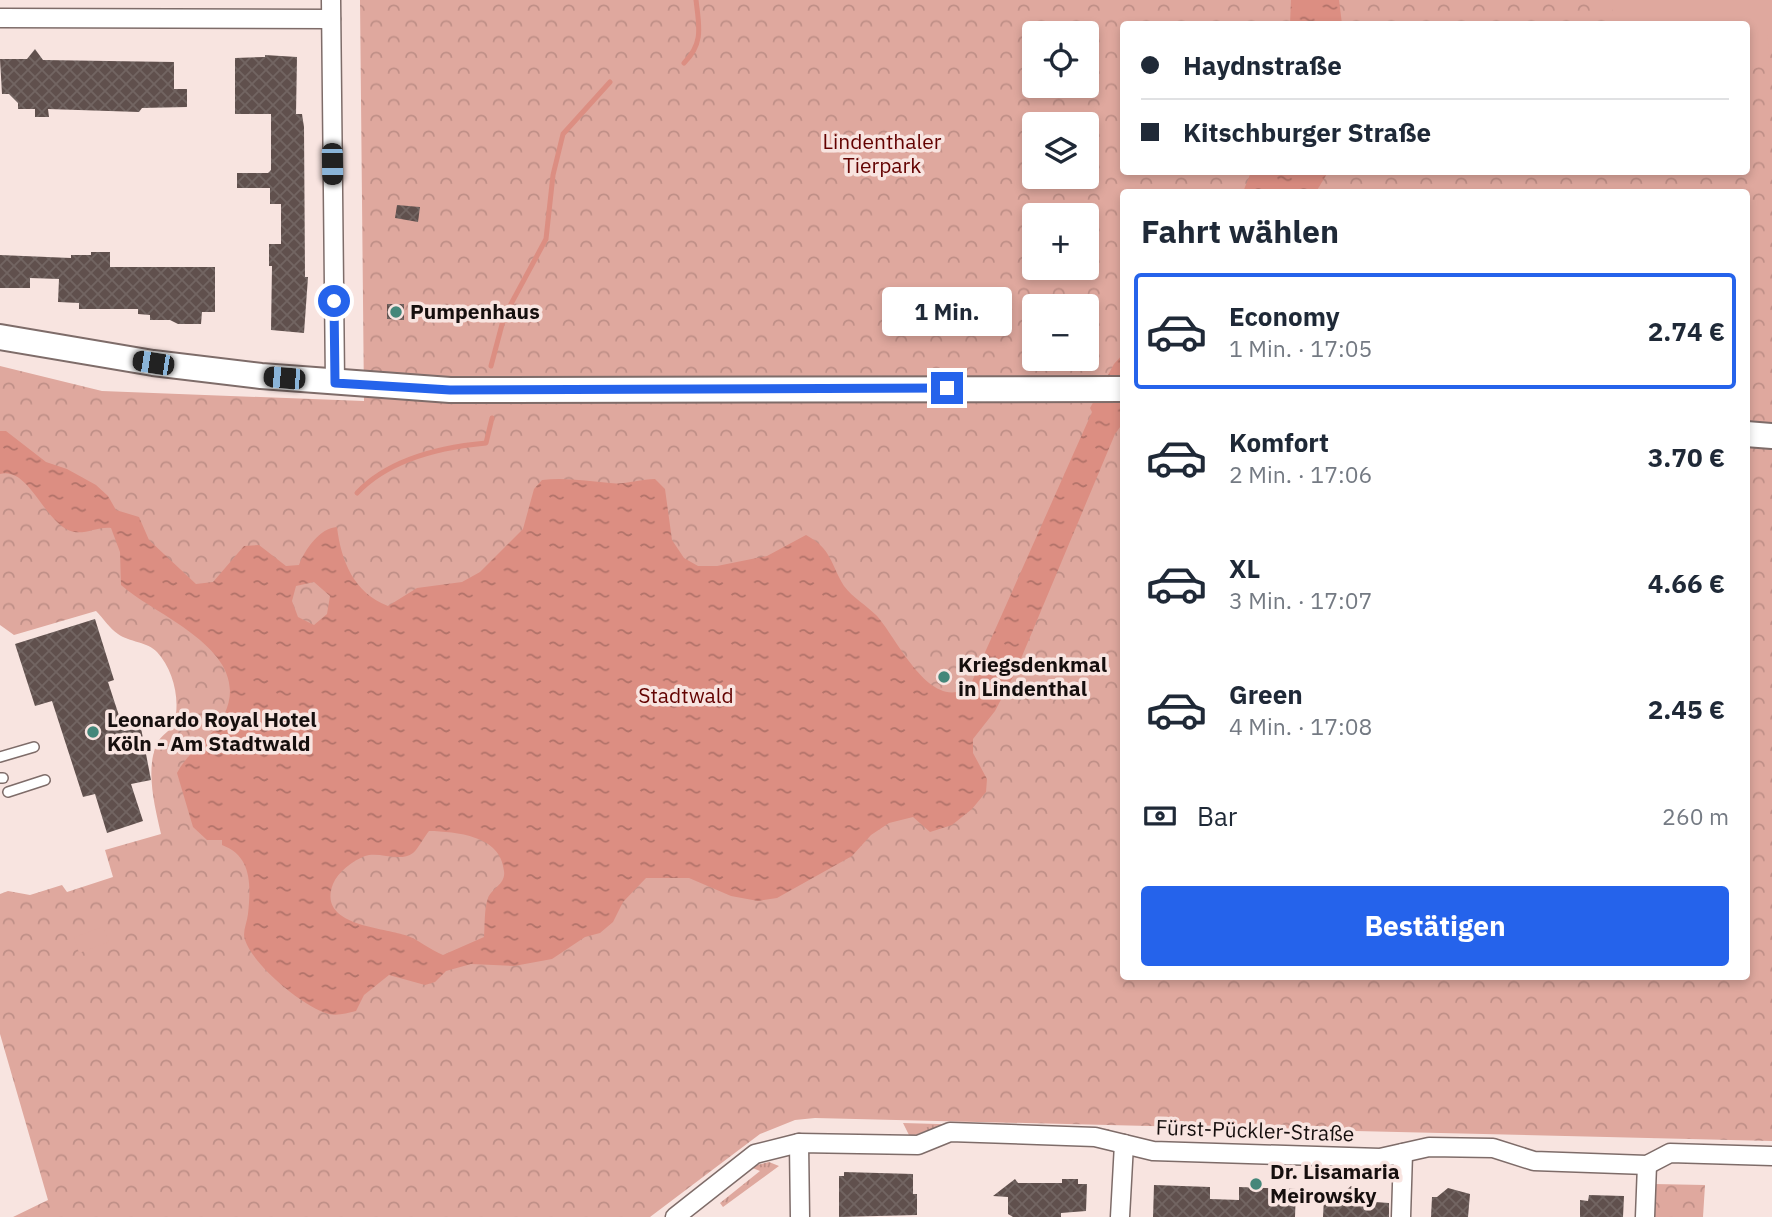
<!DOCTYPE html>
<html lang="de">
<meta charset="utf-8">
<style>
body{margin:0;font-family:"IBM Plex Sans",sans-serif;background:#f2f2f3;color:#1f2937;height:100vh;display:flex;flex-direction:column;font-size:26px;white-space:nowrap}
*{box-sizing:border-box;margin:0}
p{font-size:23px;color:#747a83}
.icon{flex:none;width:38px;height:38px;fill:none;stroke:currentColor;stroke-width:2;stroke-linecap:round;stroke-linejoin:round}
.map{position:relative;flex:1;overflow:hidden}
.details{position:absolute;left:1120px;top:189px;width:630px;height:791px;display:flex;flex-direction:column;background:#fff;border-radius:7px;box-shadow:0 4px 10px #0003}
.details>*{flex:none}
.hud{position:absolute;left:1120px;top:21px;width:630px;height:154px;border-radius:7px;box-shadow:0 4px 10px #0003;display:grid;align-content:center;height:154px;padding:0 21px;background:#fff}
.buttons{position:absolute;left:1022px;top:21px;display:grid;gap:14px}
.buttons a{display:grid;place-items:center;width:77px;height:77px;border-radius:7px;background:#fff;box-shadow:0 4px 10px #0003;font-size:35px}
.end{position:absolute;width:32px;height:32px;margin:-16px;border:9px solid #2563eb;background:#fff;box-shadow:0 0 0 4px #fff}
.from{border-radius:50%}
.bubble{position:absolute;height:49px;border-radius:7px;background:#fff;box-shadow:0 4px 10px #0003;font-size:23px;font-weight:800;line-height:49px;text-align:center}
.car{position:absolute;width:21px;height:42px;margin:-21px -10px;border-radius:9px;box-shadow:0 0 5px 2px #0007;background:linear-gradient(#222 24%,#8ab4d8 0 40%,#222 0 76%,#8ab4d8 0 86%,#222 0)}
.hud b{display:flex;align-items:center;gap:24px;height:66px;font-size:26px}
.hud b+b{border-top:2px solid #e0e1e3}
.hud i{width:18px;height:18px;background:#1f2937}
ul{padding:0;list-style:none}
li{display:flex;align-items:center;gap:21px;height:116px;margin:0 14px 10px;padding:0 7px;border:4px solid transparent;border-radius:7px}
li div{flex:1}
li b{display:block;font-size:26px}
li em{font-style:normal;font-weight:800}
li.current{border-color:#2563eb}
li>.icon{width:63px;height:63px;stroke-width:1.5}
h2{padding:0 21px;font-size:32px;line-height:84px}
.pay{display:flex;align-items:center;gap:18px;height:77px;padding:0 21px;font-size:26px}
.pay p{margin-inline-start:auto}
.action{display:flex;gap:14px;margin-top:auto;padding:14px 21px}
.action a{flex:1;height:80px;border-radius:7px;background:#2563eb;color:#fff;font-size:28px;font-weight:800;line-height:80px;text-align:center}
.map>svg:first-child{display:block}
.grass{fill:url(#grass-tufts)}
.forest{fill:url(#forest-crowns);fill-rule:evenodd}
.pitch{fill:#dfa89e}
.water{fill:url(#water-ripples);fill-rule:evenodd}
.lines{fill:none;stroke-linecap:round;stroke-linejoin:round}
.stream{stroke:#dc8e82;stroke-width:5}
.building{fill:url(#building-cross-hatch)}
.lane-casing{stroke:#7e6c69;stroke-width:12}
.street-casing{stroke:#7e6c69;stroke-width:21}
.secondary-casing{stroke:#7e6c69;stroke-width:28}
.lane{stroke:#fff;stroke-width:9}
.street{stroke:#fff;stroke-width:18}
.secondary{stroke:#fff;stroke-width:24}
.route{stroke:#2563eb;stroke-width:9}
.poi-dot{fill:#44877a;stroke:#f8e4e0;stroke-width:2.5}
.labels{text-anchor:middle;stroke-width:7;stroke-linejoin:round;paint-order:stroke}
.park-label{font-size:21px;fill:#630201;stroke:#f8e4e0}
.poi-label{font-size:21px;font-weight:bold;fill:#160f0e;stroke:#f8e4e0;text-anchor:start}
.street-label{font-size:21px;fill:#160f0e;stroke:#f8e4e0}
</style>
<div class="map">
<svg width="1772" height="1217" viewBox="0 0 1772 1217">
<defs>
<pattern id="grass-tufts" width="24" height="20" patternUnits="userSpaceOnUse" patternTransform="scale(1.75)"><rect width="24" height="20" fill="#dfa89e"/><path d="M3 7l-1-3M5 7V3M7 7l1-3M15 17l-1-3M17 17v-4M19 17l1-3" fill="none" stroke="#bf8f87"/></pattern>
<pattern id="forest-crowns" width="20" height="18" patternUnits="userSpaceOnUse" patternTransform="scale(1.75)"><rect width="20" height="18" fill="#dfa89e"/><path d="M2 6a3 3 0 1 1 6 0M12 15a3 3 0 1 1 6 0" fill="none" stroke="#bf8f87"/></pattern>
<pattern id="water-ripples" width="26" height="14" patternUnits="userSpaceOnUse" patternTransform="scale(1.75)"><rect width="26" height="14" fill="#dc8e82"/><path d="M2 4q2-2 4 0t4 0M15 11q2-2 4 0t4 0" fill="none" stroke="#b17269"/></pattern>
<pattern id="building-cross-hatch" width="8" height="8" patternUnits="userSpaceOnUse" patternTransform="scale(1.75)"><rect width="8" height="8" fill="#60504d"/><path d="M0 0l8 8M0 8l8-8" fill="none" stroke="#726562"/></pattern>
</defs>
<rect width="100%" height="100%" fill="#f8e4e0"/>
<g class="grass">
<polygon points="903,1123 1109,1129 1109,1131 936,1127 910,1137"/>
<polygon points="769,1162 779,1166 723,1207 720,1203 760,1171 750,1167"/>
</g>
<g class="forest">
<path d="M360,0H1772V1141L815,1118L795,1120L760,1134L650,1217H13L48,1200L0,1034V894L8,891L30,895L62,885L67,892L113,877L105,850L161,834C155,807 145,770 157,743C161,735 171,731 174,723C181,700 173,669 157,652C148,642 129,642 118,634C110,629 103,618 96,611L14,635L0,625V366L102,391L364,401ZM1124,24H1746V172H1124ZM1034,33H1087V86H1034ZM1034,124H1087V177H1034ZM1124,192H1746V976H1124ZM1034,215H1087V268H1034ZM1034,306H1087V359H1034Z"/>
<polygon points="1654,1184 1705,1185 1703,1217 1653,1217"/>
</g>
<g class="pitch">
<polygon points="1611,0 1772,0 1772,33 1767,34 1771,65 1747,69 1746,24 1615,24"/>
<polygon points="103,927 109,942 79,953 74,937"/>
</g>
<g class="water">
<polygon points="1291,0 1339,0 1342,24 1290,24"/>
<polygon points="1251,172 1328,172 1316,192 1243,192"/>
<path d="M1123,354V423L1115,434L1015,673L995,711L973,739V753L987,779L986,792L972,809L952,825L930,832L913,817L889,823L871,835L852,856L777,898L758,901L731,896L689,878H646L623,902L613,922L600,933L585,937L552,959L514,966L471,964L446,971L435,982L425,985L389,975L364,995L356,1011C347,1013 338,1016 329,1014C303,1007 253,965 245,940C242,932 247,923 248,914C251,885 252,856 222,845V840H207L193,827L177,773C188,751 213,738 224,715C255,651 157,617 121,585L120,552L111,528C97,526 82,537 68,530C42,517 28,467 0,474V431H6L46,462L67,469L96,485L108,496L116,510L139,517L149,540L196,584L213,582L244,546L259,545L286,566L299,565C305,549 320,528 337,527C341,561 354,593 388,606L417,588L462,582L480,572L523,529L534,489L542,480C564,477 588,481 610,483C624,485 640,479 655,479L665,489L672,540L684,558L698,566H717L767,556L806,535C832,549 830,563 844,586C853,598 866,605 876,615C897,637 930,715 970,686L1092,412L1090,408L1114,364ZM314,582L330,596L327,614L314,625L298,617L292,601L296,586ZM429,831C456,832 501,835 504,871C506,884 492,888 488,898C484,909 485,925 484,937L443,955C430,950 418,939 405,935C380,927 317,925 333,884C338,872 352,861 365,856C379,851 400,863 413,853C418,849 424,837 429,831Z"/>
</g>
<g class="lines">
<g class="stream">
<path d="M684,63C704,43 699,26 696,0"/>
<polyline points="491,366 504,317 546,239 553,175 563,134 610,82"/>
<path d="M357,493C389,459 442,447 486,443L492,418"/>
</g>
</g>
<g class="building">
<polygon points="35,49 43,60 174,62 174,89 187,89 187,107 142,108 139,112 48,109 49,117 35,117 35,109 18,109 18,103 9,94 2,94 0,59 27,59"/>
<polygon points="265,55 297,57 296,114 302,114 304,127 305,277 308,277 304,333 271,330 272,266 269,266 269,244 281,244 281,204 270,204 270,188 237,188 237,173 268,173 271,170 271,114 235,114 235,58 265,57"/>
<polygon points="397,205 420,207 418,222 395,218"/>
<polygon points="91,252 110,252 110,267 215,267 215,312 202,312 201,324 178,324 170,320 150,320 150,315 138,314 138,309 79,309 79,303 58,302 59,279 30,278 30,288 0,288 0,255 71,258 71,255 91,255"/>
<polygon points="387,304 404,304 404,320 387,319"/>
<polygon points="95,619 114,680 108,682 124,731 141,728 151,780 131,784 143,821 107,833 95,794 83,797 52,701 35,706 15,644"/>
<polygon points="844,1172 913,1174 913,1194 917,1194 917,1215 839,1217 839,1176 844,1176"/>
<polygon points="1015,1179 1018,1183 1062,1183 1062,1179 1078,1179 1078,1184 1087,1184 1086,1211 1061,1213 1061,1217 1013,1217 1008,1214 1008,1197 993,1196"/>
<polygon points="1154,1185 1210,1187 1210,1199 1239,1200 1239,1187 1296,1189 1295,1217 1153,1217"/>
<polygon points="1351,1186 1356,1186 1365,1193 1375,1194 1375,1202 1389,1203 1389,1217 1323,1217 1324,1198 1331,1198 1332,1192 1343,1193"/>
<polygon points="1448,1188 1470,1194 1468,1217 1431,1217 1432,1197 1437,1197"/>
<polygon points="1589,1195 1624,1196 1623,1217 1580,1217 1580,1200 1588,1201"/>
</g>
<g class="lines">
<g class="lane-casing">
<g id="lane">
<polyline points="0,757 34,747"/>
<polyline points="0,778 3,778"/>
<polyline points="8,792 45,780"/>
</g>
</g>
<g class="street-casing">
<g id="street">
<polyline points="331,0 335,383"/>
<polyline points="0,18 331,19"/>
<polyline points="799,1143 800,1217"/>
<polyline points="675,1217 755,1154 799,1143 918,1145 950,1132 1095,1137 1153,1151 1380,1158 1429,1147 1493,1148 1534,1161 1647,1165 1670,1153 1772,1156"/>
<polyline points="1120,1217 1124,1144"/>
<polyline points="1401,1217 1403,1153"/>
<polyline points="1645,1217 1647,1165"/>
</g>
</g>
<g class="secondary-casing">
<g id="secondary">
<polyline points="0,337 153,363 261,376 450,390 1124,389"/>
<polyline points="1746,434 1772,436"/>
</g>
</g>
<use href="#lane" class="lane"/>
<use href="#street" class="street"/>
<use href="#secondary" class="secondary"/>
</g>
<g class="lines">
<polyline class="route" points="334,301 335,383 450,390 947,388"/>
</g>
<g class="poi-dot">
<circle cx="396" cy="312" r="7"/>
<circle cx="944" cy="677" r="7"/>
<circle cx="93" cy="732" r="7"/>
<circle cx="1256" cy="1184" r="7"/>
</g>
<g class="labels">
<g class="park-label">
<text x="882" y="149">Lindenthaler<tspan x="882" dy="24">Tierpark</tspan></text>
<text x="686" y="703">Stadtwald</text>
</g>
<g class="poi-label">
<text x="410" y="319">Pumpenhaus</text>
<text x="958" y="672">Kriegsdenkmal<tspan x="958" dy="24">in Lindenthal</tspan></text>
<text x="107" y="727">Leonardo Royal Hotel<tspan x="107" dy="24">Köln - Am Stadtwald</tspan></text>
<text x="1270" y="1179">Dr. Lisamaria<tspan x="1270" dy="24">Meirowsky</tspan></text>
</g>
<g class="street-label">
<text transform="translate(1255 1131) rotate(2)" y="7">Fürst-Pückler-Straße</text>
</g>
</g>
</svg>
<div class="buttons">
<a><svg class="icon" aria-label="locate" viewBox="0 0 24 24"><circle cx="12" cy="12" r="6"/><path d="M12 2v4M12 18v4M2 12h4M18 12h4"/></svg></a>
<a><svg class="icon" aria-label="layers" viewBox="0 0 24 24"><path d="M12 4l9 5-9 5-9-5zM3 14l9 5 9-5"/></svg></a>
<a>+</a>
<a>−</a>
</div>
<i class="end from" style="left:334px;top:301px"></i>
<i class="end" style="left:947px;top:388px"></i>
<div class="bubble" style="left:882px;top:287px;width:130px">1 Min.</div>
<i class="car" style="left:332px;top:164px;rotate:179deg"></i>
<i class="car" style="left:153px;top:363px;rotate:279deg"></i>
<i class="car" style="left:284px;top:378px;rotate:275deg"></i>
<div class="hud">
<b><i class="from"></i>Haydnstraße</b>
<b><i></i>Kitschburger Straße</b>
</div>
<section class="details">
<h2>Fahrt wählen</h2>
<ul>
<li class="current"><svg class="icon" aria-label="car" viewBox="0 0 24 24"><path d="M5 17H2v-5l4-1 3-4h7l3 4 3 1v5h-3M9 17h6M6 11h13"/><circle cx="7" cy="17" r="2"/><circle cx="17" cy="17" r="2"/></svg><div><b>Economy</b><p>1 Min. · 17:05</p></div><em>2.74 €</em></li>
<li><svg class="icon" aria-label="car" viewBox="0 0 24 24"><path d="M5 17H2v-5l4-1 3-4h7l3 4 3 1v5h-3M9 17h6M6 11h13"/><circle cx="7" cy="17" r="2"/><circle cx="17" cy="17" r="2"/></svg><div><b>Komfort</b><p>2 Min. · 17:06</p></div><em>3.70 €</em></li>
<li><svg class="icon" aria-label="car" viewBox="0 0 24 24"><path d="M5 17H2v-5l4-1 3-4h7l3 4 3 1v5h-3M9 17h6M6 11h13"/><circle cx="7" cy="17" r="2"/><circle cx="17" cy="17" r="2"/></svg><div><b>XL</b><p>3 Min. · 17:07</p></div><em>4.66 €</em></li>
<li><svg class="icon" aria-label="car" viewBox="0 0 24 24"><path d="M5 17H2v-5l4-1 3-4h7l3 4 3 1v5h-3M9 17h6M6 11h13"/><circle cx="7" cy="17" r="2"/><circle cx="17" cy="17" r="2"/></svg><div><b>Green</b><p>4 Min. · 17:08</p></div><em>2.45 €</em></li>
</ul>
<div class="pay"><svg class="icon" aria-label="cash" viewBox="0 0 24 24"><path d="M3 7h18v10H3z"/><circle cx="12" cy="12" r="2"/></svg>Bar<p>260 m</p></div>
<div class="action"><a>Bestätigen</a></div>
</section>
</div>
